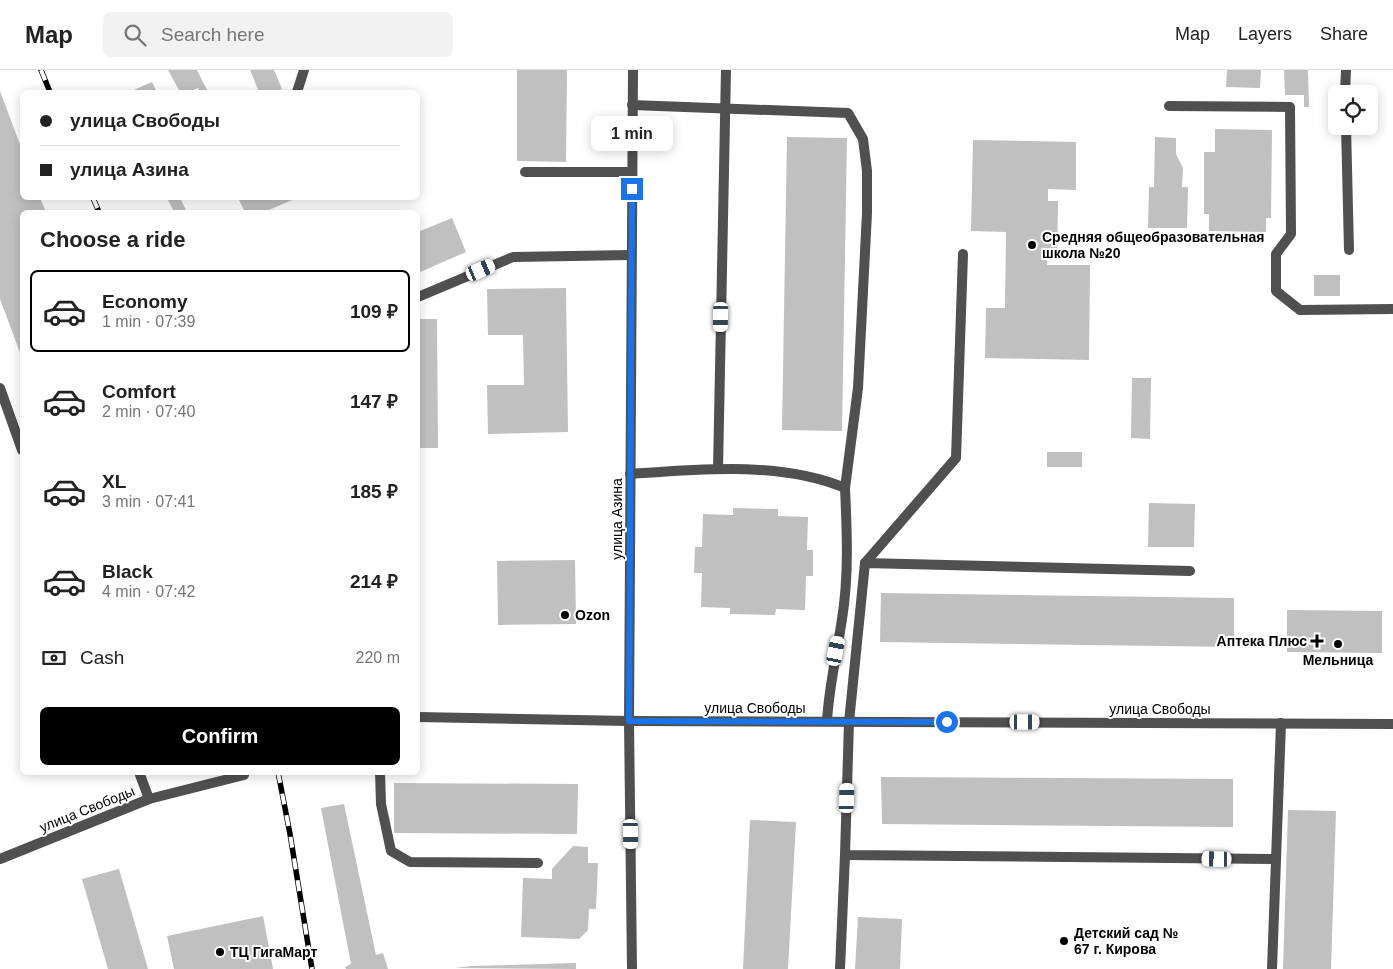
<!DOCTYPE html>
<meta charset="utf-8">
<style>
body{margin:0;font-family:Helvetica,sans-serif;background:#f2f2f2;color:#222;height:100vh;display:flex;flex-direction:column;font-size:19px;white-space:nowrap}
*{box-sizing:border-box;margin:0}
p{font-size:16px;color:#767676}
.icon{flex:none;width:28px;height:28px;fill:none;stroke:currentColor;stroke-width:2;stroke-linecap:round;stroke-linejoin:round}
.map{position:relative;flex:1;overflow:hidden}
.drawer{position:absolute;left:20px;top:140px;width:400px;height:565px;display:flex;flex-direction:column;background:#fff;border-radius:8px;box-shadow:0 2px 12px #0003}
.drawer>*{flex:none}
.top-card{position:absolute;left:20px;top:20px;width:400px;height:110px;border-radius:8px;box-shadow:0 2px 12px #0003;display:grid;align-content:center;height:110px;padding:0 20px;background:#fff}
.controls{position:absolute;left:1328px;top:15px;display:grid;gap:10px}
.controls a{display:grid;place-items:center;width:50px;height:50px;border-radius:8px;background:#fff;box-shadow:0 2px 12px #0003;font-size:25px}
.end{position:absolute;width:22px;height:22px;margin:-11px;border:6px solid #1a73e8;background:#fff;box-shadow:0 0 0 2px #fff}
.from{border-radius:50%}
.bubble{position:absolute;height:35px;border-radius:8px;background:#fff;box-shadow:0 2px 12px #0003;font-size:16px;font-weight:700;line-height:35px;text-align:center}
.car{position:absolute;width:15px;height:30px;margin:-15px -8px;border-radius:6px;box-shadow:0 0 4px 1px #0007;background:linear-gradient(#fff 24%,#345 0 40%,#fff 0 76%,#345 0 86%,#fff 0)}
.top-card b{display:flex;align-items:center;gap:18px;height:48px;font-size:19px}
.top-card b+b{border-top:1px solid #e0e0e0}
.top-card i{width:12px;height:12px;background:#222}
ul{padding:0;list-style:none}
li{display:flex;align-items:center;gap:15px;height:82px;margin:0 10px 8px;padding:0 10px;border:2px solid transparent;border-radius:8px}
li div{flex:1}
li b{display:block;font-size:19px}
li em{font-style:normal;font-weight:700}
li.active{border-color:#000}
li>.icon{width:45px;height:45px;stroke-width:1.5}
h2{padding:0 20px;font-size:22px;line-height:60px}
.pay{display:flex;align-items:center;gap:12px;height:55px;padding:0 20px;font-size:19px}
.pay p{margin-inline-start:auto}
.primary-button{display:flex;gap:10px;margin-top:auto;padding:10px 20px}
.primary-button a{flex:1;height:58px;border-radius:8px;background:#000;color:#fff;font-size:20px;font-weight:700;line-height:58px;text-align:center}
header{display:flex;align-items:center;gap:30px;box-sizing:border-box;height:70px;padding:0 25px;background:#fff;border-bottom:1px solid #e0e0e0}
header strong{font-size:24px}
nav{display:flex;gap:28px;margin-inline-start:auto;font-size:18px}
.search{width:350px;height:45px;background:#f2f2f2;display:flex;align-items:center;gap:12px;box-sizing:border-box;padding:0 18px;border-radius:8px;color:#767676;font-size:19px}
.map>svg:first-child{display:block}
.building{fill:#c0c0c0}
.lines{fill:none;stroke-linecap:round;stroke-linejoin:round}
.lane{stroke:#505050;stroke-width:10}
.street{stroke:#505050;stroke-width:10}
.rail-casing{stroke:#000;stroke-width:5.5}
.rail{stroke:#fff;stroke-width:4;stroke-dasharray:11;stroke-linecap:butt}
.route{stroke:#1a73e8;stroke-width:6}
.poi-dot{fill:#000;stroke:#fff;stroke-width:2}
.labels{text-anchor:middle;stroke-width:4;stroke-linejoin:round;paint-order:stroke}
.poi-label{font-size:14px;font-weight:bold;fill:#000;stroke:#fff;text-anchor:start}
.street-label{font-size:14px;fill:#000;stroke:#fff}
</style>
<header>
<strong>Map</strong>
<div class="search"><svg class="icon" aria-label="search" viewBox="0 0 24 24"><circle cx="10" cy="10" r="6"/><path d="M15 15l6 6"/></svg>Search here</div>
<nav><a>Map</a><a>Layers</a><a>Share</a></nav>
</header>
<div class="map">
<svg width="1393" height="899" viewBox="0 0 1393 899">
<rect width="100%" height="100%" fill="#fff"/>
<g class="building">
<polygon points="168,0 197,0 208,22 200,22 198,18 188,22 180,22"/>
<polygon points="250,0 274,0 282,19 273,22 259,22"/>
<polygon points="517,0 567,0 566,92 517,91"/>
<polygon points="1227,0 1261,0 1260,18 1226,17"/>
<polygon points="1284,0 1308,0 1309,37 1304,37 1304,25 1285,25"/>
<polygon points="152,12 157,22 129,22"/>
<polygon points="0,21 22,80 22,128 40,128 46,142 22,142 22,288 0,229"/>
<polygon points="1215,59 1272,60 1271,148 1266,148 1266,162 1209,161 1209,144 1204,144 1204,82 1215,82"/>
<polygon points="787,67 847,68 842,361 782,360"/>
<polygon points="1155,67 1176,68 1176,84 1183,98 1182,117 1188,117 1187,158 1148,158 1149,117 1154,117"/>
<polygon points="973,70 1076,72 1076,120 1048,119 1048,131 1058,131 1057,189 1047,189 1047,195 1090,195 1089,290 985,288 986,238 1005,238 1006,162 971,161"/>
<polygon points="167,128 180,128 187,142 174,142"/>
<polygon points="238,128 297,128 264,142 245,142"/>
<polygon points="452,148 466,182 418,203 418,162"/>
<rect x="1314" y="205" width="26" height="21"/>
<polygon points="566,218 568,362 488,364 487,315 524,315 523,265 488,265 487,219"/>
<polygon points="418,249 437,249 438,378 418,378"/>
<polygon points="1132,308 1151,308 1150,369 1131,368"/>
<rect x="1047" y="382" width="35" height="15"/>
<polygon points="1149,433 1195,434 1194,477 1148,477"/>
<polygon points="733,438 778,439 778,446 808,447 807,480 813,480 813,506 806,506 805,540 776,539 775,545 730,544 730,538 701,537 702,503 694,503 695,477 702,477 703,444 733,445"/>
<polygon points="575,490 576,554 498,555 497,491"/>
<polygon points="881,523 1234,528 1234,577 880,572"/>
<polygon points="1287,540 1382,541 1382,583 1287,582"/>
<polygon points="881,707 1233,709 1233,757 882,754"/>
<polygon points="394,713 578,714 577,764 394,763"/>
<polygon points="344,734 376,885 383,883 388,899 346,899 345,897 351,894 321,738"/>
<polygon points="1288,740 1336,741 1331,899 1283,899"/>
<polygon points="750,750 796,752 788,899 743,899"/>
<polygon points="573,776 588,777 588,793 598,793 596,839 589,839 588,860 579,869 521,867 523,808 552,809 552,799"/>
<polygon points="119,799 148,899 108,899 82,809"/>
<polygon points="263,846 273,899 174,899 167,866"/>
<polygon points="858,847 902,849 900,899 855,899"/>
<polygon points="576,893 576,899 455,898 471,896"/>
</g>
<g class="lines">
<g class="lane">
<polyline points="297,22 304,0"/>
<polyline points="1345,24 1346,0"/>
<polyline points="632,35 848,43 863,69 867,101 867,143 858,318 845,418"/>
<polyline points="1169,36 1290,37 1291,164 1276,184 1276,221 1300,240 1393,239"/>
<polyline points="1346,56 1349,180"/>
<polyline points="525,102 632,102"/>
<polyline points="418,227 513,187 631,185"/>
<polyline points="0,318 22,380"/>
<polyline points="718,399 726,0"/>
<path d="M630,404C700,399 781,391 845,418C847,461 849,506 842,549C837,583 829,616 827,651"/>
<polyline points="865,493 956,388 963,184"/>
<polyline points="1190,501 865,493 849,652 845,785 1276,789"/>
<polyline points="139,702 149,729"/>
<polyline points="380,702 381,734 391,781 410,792 538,793"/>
<polyline points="840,899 845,785"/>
<polyline points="1272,899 1281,653"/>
</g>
<g class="street">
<polyline points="418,647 629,651 1393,654"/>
<polyline points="0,789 149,729 244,705"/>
<polyline points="632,899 629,651 633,0"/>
</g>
<g class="rail-casing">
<g id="rail">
<polyline points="41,0 50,22"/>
<polyline points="93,128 99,142"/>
<polyline points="278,702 290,764 312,899"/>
</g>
</g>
<use href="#rail" class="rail"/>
</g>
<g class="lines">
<polyline class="route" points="632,119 629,651 947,652"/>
</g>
<g class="poi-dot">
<circle cx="1032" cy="175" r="5"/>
<circle cx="565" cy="545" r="5"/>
<path d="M1314.5 563.5h5v5h5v5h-5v5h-5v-5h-5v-5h5z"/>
<circle cx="1338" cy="574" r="5"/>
<circle cx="1064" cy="871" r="5"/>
<circle cx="220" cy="882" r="5"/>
</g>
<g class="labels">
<g class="poi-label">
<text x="1042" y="172">Средняя общеобразовательная<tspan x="1042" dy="16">школа №20</tspan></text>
<text x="575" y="550">Ozon</text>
<text x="1307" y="576" text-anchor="end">Аптека Плюс</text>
<text x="1338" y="595" text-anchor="middle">Мельница</text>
<text x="1074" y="868">Детский сад №<tspan x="1074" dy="16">67 г. Кирова</tspan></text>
<text x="230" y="887">ТЦ ГигаМарт</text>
</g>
<g class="street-label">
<text transform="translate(617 449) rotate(-90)" y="5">улица Азина</text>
<text x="755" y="643">улица Свободы</text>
<text x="1160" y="644">улица Свободы</text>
<text transform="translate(87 739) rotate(-22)" y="5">улица Свободы</text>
</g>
</g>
</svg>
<div class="controls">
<a><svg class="icon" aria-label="locate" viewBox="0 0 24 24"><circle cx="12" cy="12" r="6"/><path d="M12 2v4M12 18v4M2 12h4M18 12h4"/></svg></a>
</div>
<i class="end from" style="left:947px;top:652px"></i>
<i class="end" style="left:632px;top:119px"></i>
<div class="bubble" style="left:591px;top:46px;width:82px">1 min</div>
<i class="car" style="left:481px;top:200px;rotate:67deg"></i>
<i class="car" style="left:721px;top:247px;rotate:181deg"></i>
<i class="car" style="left:836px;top:581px;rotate:11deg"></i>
<i class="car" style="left:1025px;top:652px;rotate:90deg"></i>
<i class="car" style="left:847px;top:728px;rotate:2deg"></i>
<i class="car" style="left:631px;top:764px;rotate:179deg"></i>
<i class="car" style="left:1217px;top:789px;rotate:271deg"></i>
<div class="top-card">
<b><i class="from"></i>улица Свободы</b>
<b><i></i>улица Азина</b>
</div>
<section class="drawer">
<h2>Choose a ride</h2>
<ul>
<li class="active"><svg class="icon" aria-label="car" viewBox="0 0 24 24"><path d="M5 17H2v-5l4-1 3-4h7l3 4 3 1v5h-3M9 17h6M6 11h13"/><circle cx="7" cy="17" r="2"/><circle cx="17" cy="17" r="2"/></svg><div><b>Economy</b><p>1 min · 07:39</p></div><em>109 ₽</em></li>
<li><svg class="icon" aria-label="car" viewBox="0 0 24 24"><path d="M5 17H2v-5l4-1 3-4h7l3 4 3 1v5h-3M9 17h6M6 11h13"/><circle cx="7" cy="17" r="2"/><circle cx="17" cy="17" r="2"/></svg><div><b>Comfort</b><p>2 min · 07:40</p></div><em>147 ₽</em></li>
<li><svg class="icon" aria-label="car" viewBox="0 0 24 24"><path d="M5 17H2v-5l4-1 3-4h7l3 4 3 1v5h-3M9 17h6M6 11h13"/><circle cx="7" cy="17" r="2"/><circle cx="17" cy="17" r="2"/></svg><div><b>XL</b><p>3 min · 07:41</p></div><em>185 ₽</em></li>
<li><svg class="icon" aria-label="car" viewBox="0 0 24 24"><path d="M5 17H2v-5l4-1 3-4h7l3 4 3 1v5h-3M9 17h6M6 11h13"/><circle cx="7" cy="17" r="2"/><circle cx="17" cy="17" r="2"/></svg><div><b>Black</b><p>4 min · 07:42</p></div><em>214 ₽</em></li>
</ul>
<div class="pay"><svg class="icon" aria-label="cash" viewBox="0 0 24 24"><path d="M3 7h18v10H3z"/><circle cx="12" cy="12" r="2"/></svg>Cash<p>220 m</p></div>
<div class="primary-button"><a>Confirm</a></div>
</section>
</div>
